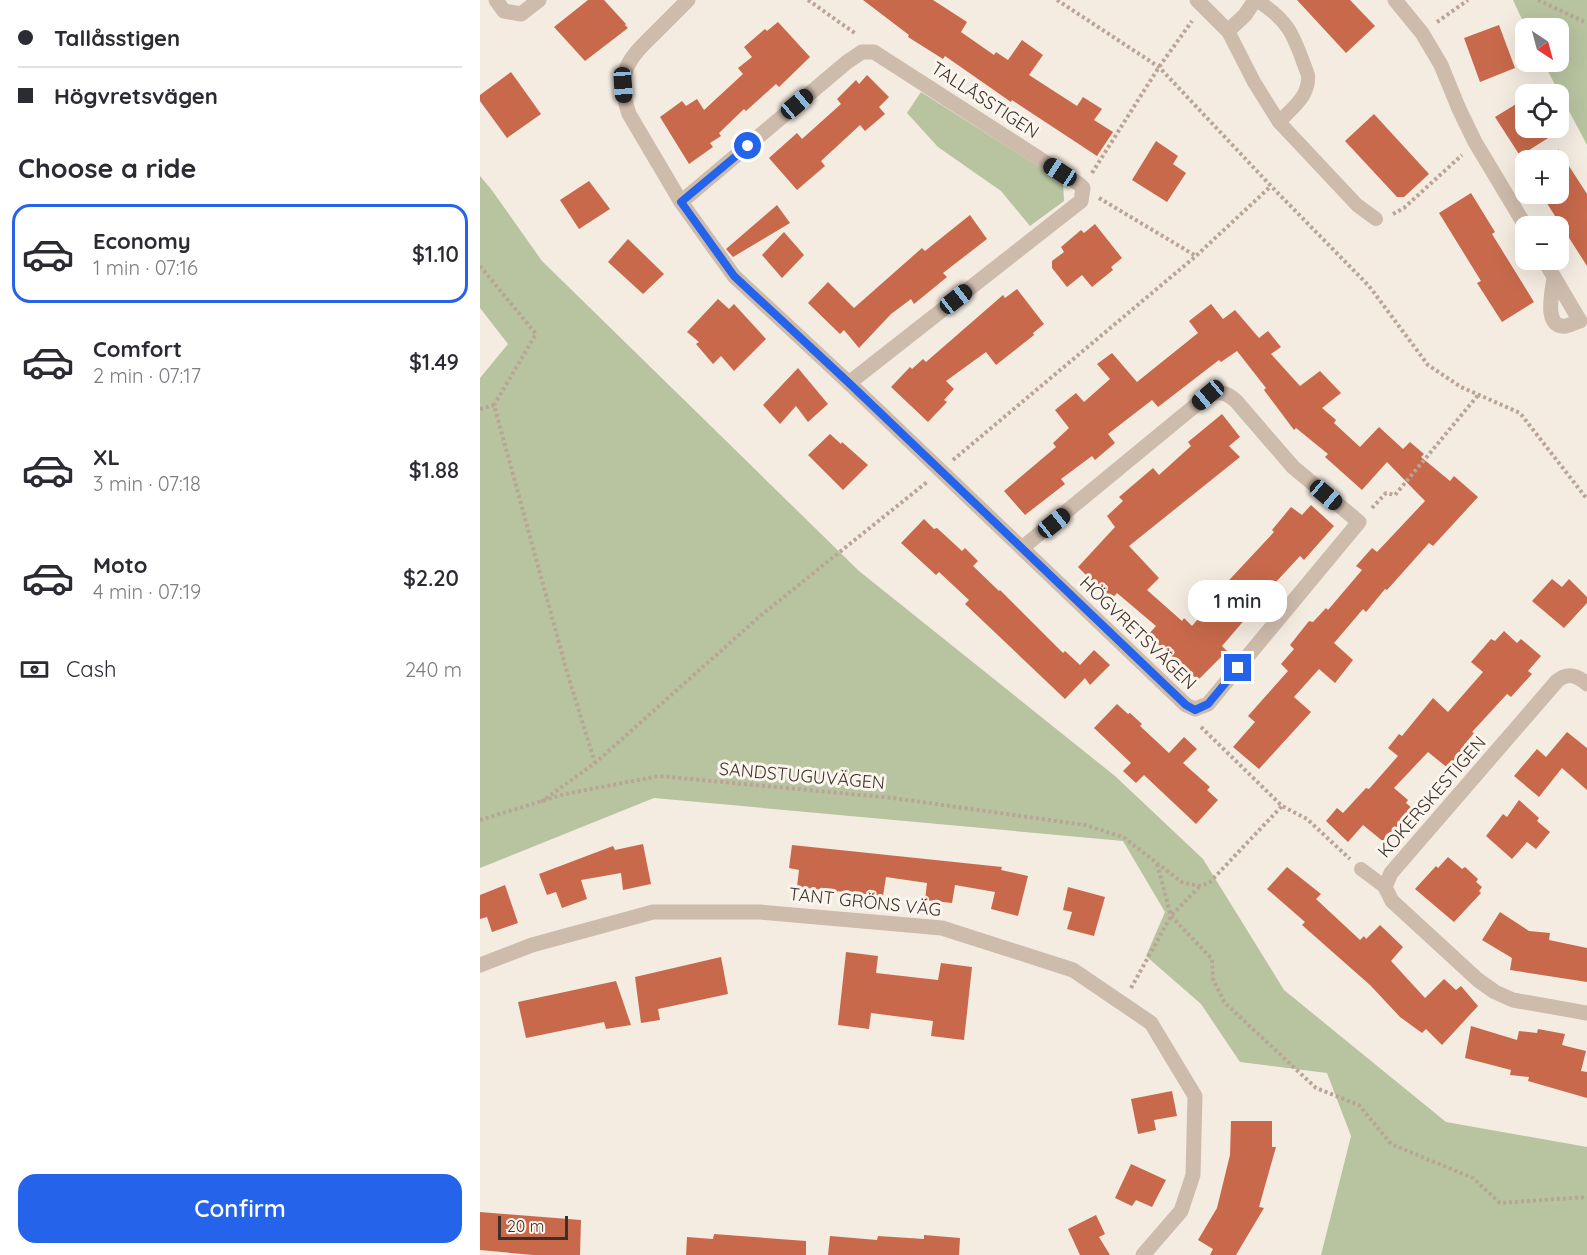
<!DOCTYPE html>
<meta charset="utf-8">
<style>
body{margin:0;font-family:Quicksand,sans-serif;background:#f2f2f3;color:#2b2b33;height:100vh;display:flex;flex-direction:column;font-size:22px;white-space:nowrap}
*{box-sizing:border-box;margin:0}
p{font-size:20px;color:#7c7c81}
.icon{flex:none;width:33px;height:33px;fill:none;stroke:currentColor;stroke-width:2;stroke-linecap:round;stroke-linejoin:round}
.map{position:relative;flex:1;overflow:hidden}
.drawer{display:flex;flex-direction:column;background:#fff;width:480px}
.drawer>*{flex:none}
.banner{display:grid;align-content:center;height:132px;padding:0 18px;background:#fff}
.needle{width:39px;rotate:144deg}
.buttons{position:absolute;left:1035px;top:18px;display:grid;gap:12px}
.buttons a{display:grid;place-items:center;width:54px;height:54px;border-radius:12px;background:#fff;box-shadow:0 6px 24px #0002;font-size:30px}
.scale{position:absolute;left:18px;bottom:15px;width:70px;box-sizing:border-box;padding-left:6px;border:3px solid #3b302b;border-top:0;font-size:16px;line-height:21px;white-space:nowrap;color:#3b302b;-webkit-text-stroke:4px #fbf5ee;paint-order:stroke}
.end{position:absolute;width:27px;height:27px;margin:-14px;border:8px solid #2563eb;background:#fff;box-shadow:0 0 0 3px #fff}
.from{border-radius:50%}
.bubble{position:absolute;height:42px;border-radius:18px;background:#fff;box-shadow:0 6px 24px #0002;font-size:20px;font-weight:600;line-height:42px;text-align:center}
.car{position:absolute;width:18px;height:36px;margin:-18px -9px;border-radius:8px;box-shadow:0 0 4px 2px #0007;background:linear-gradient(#222 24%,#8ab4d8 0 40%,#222 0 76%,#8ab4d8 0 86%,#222 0)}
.banner b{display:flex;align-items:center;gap:21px;height:57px;font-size:22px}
.banner b+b{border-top:2px solid #e1e1e2}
.banner i{width:15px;height:15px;background:#2b2b33}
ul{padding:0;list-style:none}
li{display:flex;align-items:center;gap:18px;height:99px;margin:0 12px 9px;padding:0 6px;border:3px solid transparent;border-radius:18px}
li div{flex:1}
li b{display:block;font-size:22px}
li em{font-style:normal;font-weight:600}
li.selected{border-color:#2563eb}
li>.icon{width:54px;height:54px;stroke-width:1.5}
h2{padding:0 18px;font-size:27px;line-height:72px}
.pay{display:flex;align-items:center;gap:15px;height:66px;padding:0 18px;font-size:22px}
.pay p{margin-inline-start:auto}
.cta{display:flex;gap:12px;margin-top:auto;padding:12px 18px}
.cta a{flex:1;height:69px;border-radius:18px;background:#2563eb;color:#fff;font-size:24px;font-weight:600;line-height:69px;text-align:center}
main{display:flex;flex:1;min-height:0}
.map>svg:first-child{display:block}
.green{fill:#b8c4a0}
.building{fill:#c8694b}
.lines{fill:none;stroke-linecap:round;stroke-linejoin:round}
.path{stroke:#b9a596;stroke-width:4;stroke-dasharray:3 3;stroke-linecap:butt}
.lane{stroke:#cdbbac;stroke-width:14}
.street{stroke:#cdbbac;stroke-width:15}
.route{stroke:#2563eb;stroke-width:8}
.labels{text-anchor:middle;stroke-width:6;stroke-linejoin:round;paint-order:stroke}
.street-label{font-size:18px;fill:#3b302b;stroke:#fbf5ee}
</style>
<main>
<section class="drawer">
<div class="banner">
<b><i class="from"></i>Tallåsstigen</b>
<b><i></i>Högvretsvägen</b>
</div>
<h2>Choose a ride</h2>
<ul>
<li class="selected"><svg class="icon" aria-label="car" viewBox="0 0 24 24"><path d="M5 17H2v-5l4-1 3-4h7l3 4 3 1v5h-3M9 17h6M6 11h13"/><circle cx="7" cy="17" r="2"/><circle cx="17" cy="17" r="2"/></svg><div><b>Economy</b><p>1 min · 07:16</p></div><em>$1.10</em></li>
<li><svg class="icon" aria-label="car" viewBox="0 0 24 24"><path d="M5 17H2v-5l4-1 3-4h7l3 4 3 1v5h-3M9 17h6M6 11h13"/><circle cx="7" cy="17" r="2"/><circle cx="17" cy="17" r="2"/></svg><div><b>Comfort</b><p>2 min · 07:17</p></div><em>$1.49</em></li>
<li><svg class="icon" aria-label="car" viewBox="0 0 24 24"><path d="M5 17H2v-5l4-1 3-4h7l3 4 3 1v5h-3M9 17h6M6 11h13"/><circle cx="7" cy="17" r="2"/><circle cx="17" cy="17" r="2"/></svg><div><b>XL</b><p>3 min · 07:18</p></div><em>$1.88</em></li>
<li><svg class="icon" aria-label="car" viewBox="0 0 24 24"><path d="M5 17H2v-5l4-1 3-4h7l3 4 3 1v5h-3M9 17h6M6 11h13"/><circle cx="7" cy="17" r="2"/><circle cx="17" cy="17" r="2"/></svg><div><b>Moto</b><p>4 min · 07:19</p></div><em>$2.20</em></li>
</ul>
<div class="pay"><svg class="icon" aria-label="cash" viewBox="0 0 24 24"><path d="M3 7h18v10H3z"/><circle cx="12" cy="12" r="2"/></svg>Cash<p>240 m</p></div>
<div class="cta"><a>Confirm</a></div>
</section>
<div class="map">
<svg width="1107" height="1255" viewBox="0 0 1107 1255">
<rect width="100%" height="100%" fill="#f4ebe1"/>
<g class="green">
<polygon points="1033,0 1107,0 1107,145 1063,62 1078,62 1078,28 1046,28"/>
<polygon points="441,92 583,182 584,201 550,226 521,191 458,147 427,113"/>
<polygon points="0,176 11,189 62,261 379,571 635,776 723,859 804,990 966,1122 1107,1147 1107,1255 841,1255 871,1136 847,1073 760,1062 721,1004 666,956 685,912 643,841 174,798 0,868 0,378 28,344 0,308"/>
</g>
<g class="building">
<polygon points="108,0 124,0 146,24 145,25 148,28 105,61 74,27"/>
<polygon points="383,0 453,0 487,22 481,32 514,55 516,52 528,60 542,40 563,55 549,75 597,106 603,97 622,109 614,120 633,132 617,156 532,100 531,102 465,56 463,59 428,37 429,35"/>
<polygon points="817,0 870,0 895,26 866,53"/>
<polygon points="298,22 330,57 299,87 296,84 266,111 264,109 239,133 241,136 230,143 233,147 209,164 180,117 202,101 206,106 217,99 224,110 263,74 258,68 272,57 264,47 285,29 287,31"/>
<polygon points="1019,25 1035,68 1000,82 984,38"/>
<polygon points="31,72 61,114 27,138 0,101 0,95"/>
<polygon points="387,75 409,97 399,107 405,114 385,131 380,125 341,161 345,166 317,190 289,158 317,133 322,139 361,104 357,99 376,80 379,84"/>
<polygon points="1046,98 1046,128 1084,128 1046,152 1046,165 1015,117"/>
<polygon points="894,114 949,174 924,197 917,197 865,141"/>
<polygon points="676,141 698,156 693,164 706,173 687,202 652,180"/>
<polygon points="1078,149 1107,194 1107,266 1061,194 1078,194"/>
<polygon points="109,181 130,209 99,229 80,200"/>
<polygon points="991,193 1015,232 1012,234 1054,302 1022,322 997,283 1001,281 959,213"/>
<polygon points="297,205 310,223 253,257 246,249"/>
<polygon points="490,215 507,239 463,273 467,277 434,304 431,299 411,314 379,348 364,330 360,334 328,303 348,282 374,308 442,248 445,251"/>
<polygon points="615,224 642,258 631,267 633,270 612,287 602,275 587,287 572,268 572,261 584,252 581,247 601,230 604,233"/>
<polygon points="304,232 324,255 302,278 282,255"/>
<polygon points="148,239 184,274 163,294 128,262"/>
<polygon points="537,289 564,324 553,333 554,335 516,365 506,352 466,381 474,389 464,400 467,402 448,422 411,387 430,367 432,369 443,359 446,362 523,295 525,298"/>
<polygon points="238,299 249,309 254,304 286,339 254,371 241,356 233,364 216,344 219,342 207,332"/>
<polygon points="731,304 743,319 755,310 779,338 788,331 801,347 791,354 820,386 840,371 861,393 842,408 856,420 854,423 880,447 899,427 923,449 930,442 944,454 941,457 970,481 974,476 998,497 953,546 949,543 907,590 905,589 886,612 883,609 854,643 873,660 855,683 839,669 814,697 831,712 779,769 753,747 775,722 768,716 808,671 801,664 814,649 810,645 829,621 833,622 846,608 848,610 882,570 876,566 892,548 897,552 945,501 907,462 882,490 845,457 848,454 816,428 814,430 784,390 786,388 757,351 741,362 739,360 678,407 672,400 628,434 635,443 615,460 612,456 581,479 585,484 545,515 524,491 576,447 573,443 589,428 575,410 596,393 604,402 630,379 617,364 632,353 657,382 718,333 709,321"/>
<polygon points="318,368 348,404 328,422 316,406 300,424 283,405"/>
<polygon points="742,414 760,437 749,446 760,457 649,546 679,578 667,590 702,621 704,618 712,626 739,594 737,593 794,532 792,530 811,507 822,515 831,505 854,526 824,560 820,556 795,583 801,588 773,622 767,617 742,646 747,651 718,680 668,635 676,626 637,593 631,600 598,567 635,527 627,516 643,501 639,497 673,468 679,475 711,446 708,442"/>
<polygon points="350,434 361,444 362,442 388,465 363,490 328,455"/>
<polygon points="444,519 454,529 457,528 482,551 485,548 498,561 493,566 519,591 520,590 583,653 585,651 600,665 614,650 630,665 610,685 605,678 585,699 485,604 489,600 459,572 456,575 421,543"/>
<polygon points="1072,579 1082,587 1089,579 1107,597 1107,603 1084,628 1052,601"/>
<polygon points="1024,631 1037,643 1041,639 1061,656 1048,671 1052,674 1031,697 1027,694 992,732 994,733 984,745 988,748 969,769 948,752 914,788 928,800 926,803 932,808 922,820 925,821 905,843 883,825 868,842 846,821 857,808 863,813 886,788 889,789 918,756 908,748 919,734 922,736 953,698 968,712 1003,672 991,662 1011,639 1015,641"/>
<polygon points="637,704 648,714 650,713 662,724 660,726 689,753 704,737 717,749 703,763 730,787 727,790 738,800 716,824 664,775 656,783 643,771 651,763 614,728"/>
<polygon points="1087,732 1107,748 1107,790 1082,768 1059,797 1034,776 1057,749 1066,757"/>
<polygon points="1039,800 1059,818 1057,821 1070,832 1056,849 1047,842 1032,859 1006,836 1023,814 1027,817"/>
<polygon points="163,844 171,884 143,890 141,873 101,880 107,899 82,908 76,892 67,895 59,874 133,846 135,850"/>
<polygon points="312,845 522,867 521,870 548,876 538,916 511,909 515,892 475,885 472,903 445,900 447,883 406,877 403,896 317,887 319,870 309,868"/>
<polygon points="968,857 982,869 985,867 998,879 996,882 1002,887 999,891 1001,893 974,922 935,889 956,866 958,868"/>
<polygon points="807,867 841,894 836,899 880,940 884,936 886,939 900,925 923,947 911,961 945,998 964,979 976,990 981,986 998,1006 962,1045 946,1029 942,1033 920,1017 890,985 822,925 825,922 787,889"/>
<polygon points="25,885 38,923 12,932 7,917 0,919 0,895"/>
<polygon points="588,887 625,897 614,936 587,929 592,912 583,910"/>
<polygon points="1020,912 1049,931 1070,933 1069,940 1107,948 1107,982 1030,970 1032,958 1002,940"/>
<polygon points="366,952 398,956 396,973 458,980 461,963 492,967 484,1040 451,1036 453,1021 391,1013 389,1029 358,1025"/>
<polygon points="241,957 248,994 178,1009 180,1020 161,1023 155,977"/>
<polygon points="136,981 151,1025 126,1029 124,1022 46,1038 38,1002"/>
<polygon points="991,1026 1037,1040 1039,1031 1057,1033 1058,1029 1085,1034 1082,1045 1106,1051 1101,1071 1107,1072 1107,1098 1048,1081 1049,1077 1030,1075 1031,1070 985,1058"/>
<polygon points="692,1091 697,1116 674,1120 676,1130 658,1134 651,1099"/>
<polygon points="751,1121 792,1121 792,1147 796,1147 779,1207 784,1208 756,1255 730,1255 733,1249 718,1240 737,1208 750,1155"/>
<polygon points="651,1164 686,1180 672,1207 656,1200 652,1206 635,1198"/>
<polygon points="0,1212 101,1220 100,1255 53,1255 0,1250"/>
<polygon points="616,1215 625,1234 619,1237 630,1255 600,1255 588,1229"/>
<polygon points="234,1234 326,1241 326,1255 206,1255 207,1237 233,1239"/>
<polygon points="444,1235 480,1238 479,1255 348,1255 350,1236 397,1240 398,1236 444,1239"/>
</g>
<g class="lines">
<g class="path">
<polyline points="328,0 376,34"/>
<polyline points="577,0 679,67 791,186 889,286 948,365 981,387 1040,413 1107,499"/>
<polyline points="1058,0 1107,23"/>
<polyline points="957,22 988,0"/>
<polyline points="612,173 679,67 712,21"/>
<polyline points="619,198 716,256"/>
<polyline points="913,214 924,208 982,155"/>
<polyline points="0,266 56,334 14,405"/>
<polyline points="0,409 14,405 87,672 115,763"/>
<polyline points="473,460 716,256 791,186"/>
<polyline points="892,508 906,493 915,495 999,394"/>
<polyline points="721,727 802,806 827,819 870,859"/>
<polyline points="61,802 115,763 280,616 447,482"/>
<polyline points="0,820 85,794 179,776 413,798 605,825 643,837 703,883 721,886 730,882 802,806"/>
<polyline points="677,864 691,916 732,959 733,979 744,1002 836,1088 879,1105 911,1144 993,1178 1020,1203 1107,1197"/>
<polyline points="651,988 691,916 720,886"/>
</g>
<g class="lane">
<path d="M776,0C812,22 814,38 828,75C830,96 812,108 799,122"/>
<polyline points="748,31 774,82 799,122 877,205 896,219"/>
<polyline points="881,869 905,887"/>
</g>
<g class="street">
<polyline points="16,0 24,11 41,14 59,0"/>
<path d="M208,0C197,11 186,22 175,33C147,60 135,74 149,114L201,202L254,276L369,383L706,705L715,709L728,704L879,522L813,467L756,401C746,392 740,391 728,395L542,548"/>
<polyline points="717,0 748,31 765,15 775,0"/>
<polyline points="915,0 942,33 961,65 979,109 995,142 1046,227"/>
<polyline points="201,202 367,62 382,52 394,52 599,184 603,188 601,201 369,383"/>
<path d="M1064,260L1100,321C1096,322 1091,325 1086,326C1062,329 1073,289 1074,277"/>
<path d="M1107,684C1097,675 1088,672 1077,681L911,873L905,887L912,901L998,980L1015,992L1033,1000L1107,1013"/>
<polyline points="0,965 52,945 173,912 280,912 462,928 593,970 671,1023 715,1096 713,1175 701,1211 663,1255"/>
</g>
</g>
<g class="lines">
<polyline class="route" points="268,146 201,202 254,276 369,383 706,705 715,710 728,704 758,668"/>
</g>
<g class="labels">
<g class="street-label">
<text transform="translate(505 100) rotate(33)" y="6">TALLÅSSTIGEN</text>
<text transform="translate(658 633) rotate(44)" y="6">HÖGVRETSVÄGEN</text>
<text transform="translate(322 776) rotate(5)" y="6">SANDSTUGUVÄGEN</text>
<text transform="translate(952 797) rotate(-49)" y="6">KOKERSKESTIGEN</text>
<text transform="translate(385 902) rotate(6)" y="6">TANT GRÖNS VÄG</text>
</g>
</g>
</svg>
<div class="buttons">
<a><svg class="needle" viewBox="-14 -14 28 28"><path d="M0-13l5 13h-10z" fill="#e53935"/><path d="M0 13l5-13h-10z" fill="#7c7c81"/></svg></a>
<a><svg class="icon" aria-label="locate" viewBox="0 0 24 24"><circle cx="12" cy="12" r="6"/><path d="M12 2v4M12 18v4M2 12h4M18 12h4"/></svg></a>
<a>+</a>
<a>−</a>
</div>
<div class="scale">20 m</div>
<i class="end from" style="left:268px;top:146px"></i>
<i class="end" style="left:758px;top:668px"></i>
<div class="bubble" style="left:708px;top:580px;width:99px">1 min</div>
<i class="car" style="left:143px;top:85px;rotate:176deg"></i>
<i class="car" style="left:317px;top:104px;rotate:50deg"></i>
<i class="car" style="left:580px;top:172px;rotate:303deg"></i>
<i class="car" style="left:476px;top:299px;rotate:52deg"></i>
<i class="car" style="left:728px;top:395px;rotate:230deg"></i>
<i class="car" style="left:846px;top:495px;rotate:130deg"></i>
<i class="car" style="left:574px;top:523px;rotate:51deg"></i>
</div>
</main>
